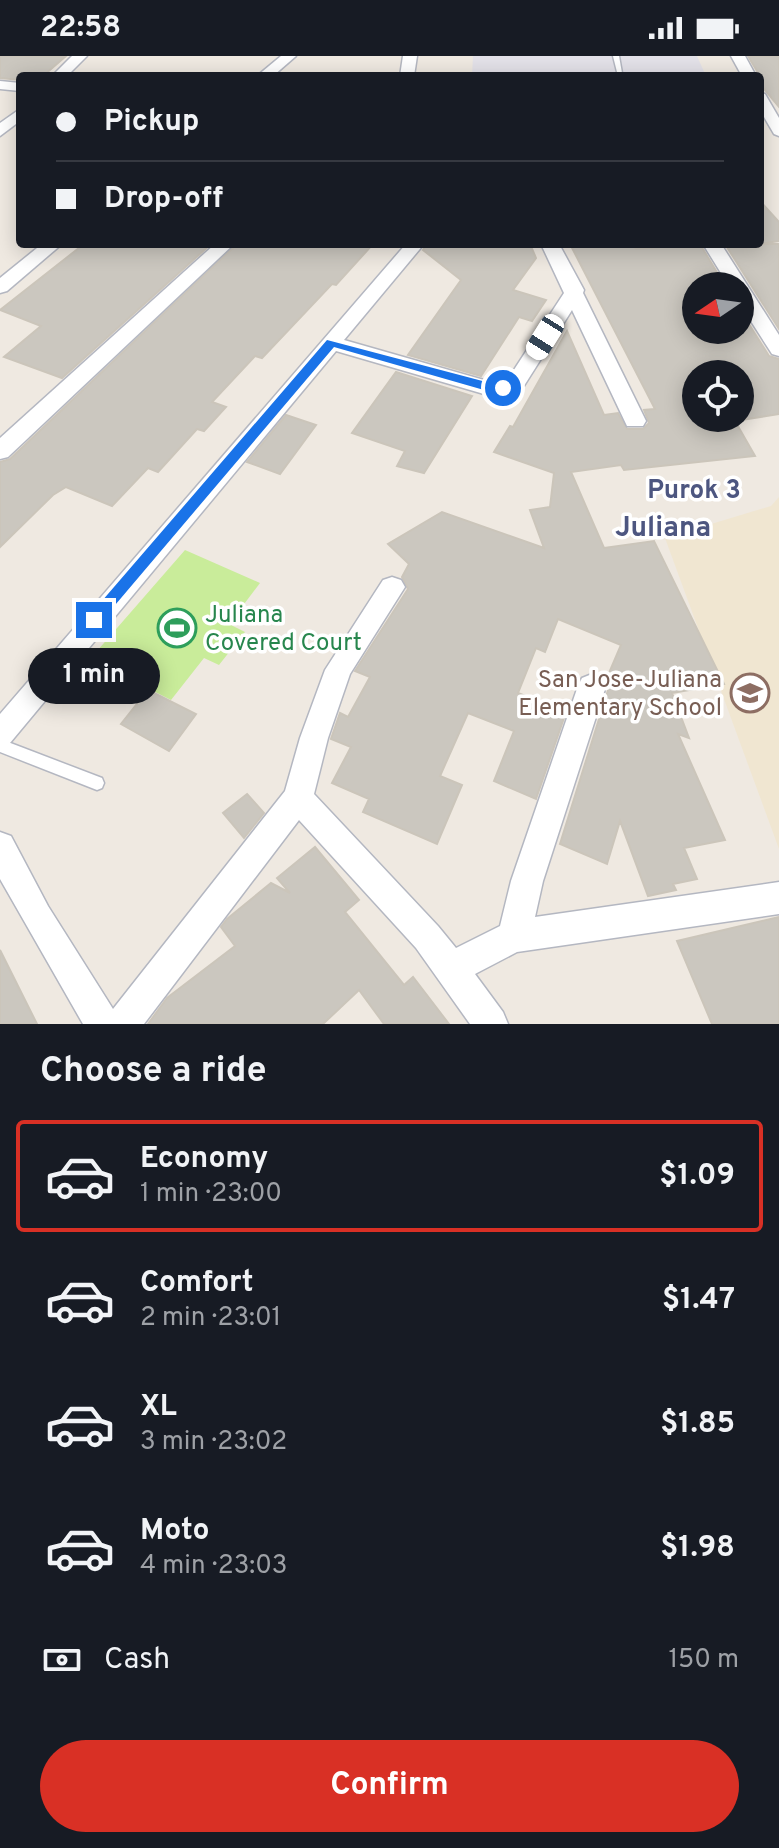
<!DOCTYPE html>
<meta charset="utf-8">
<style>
body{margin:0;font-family:Overpass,sans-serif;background:#242831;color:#f1f3f6;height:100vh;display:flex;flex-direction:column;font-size:30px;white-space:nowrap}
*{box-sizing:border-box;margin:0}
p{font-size:26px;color:#9ea1a6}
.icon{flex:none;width:44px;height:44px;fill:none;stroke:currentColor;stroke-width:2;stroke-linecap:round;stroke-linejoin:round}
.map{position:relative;height:968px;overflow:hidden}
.sheet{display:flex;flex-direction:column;background:#171b24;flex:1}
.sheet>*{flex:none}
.hud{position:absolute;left:16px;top:16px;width:748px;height:176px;border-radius:8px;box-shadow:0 4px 20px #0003;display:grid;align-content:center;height:176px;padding:0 40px;background:#171b24}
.needle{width:52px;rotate:257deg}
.fabs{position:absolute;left:682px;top:216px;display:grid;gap:16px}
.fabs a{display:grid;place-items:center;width:72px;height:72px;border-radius:50%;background:#171b24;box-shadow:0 4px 20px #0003;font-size:40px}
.end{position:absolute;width:36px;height:36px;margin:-18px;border:10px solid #1a73e8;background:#fff;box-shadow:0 0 0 4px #fff}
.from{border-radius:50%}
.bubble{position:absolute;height:56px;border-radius:28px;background:#171b24;box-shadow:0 4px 20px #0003;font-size:26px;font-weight:700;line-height:56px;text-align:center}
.car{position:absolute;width:24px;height:48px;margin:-24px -12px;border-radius:10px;box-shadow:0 0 6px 2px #0007;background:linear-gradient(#fff 24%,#345 0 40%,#fff 0 76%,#345 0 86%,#fff 0)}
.hud b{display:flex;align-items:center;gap:28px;height:76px;font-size:30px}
.hud b+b{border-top:2px solid #363941}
.hud i{width:20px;height:20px;background:#f1f3f6}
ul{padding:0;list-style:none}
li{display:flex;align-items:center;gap:24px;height:112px;margin:0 16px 12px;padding:0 24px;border:4px solid transparent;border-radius:8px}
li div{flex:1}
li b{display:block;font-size:30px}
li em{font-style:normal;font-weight:700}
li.on{border-color:#d93025}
li>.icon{width:72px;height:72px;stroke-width:1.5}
h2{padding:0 40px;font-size:36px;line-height:96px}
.pay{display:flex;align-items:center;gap:20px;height:88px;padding:0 40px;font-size:30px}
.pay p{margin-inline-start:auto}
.button{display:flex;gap:16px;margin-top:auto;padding:16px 40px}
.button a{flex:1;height:92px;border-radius:48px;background:#d93025;color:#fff;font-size:32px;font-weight:700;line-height:92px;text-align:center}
.status{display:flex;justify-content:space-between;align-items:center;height:56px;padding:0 40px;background:#171b24;direction:ltr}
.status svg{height:22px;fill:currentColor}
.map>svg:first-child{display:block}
.industrial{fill:#e3e1e8}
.education{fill:#f0e6d1}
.pitch{fill:#c9ec9a}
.building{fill:#cbc7bf;stroke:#cbc5ba;stroke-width:2;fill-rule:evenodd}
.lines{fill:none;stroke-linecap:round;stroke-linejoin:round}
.lane-casing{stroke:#b4b7c1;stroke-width:3}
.street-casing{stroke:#b4b7c1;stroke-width:3}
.lane{fill:#fff;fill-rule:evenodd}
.street{fill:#fff;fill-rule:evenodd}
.route{fill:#1a73e8}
.labels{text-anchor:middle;stroke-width:7;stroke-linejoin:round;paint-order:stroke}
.leisure-label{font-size:24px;fill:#27864d;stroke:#fff;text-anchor:start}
.education-label{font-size:24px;fill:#785e54;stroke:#fff;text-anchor:end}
.neighbourhood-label{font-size:26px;font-weight:bold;fill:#4d5680;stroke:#fff}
.quarter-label{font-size:28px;font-weight:bold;fill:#4d5680;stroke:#fff}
</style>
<div class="status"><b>22:58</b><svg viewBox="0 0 49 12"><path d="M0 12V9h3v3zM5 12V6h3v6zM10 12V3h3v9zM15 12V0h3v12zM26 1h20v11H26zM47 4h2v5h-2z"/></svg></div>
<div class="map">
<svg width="779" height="968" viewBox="0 0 779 968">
<rect width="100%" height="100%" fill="#efe9e1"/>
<polygon class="industrial" points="473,0 697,0 706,20 472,20"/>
<polygon class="education" points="779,441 779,793 665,482 771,450"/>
<polygon class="pitch" points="185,494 260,527 229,568 245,576 219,609 204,602 171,644 90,603"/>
<g class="building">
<polygon points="0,0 66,0 43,20 20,20 20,24 0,22"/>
<polygon points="748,0 779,0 779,51 760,28 760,20"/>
<polygon points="760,145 779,166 779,185 760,188"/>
<polygon points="84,188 211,188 62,322 4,301 41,270 0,254"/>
<polygon points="237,188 373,188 336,229 332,228 262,302 255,300 212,346 226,351 204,375 197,373 158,416 148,412 112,450 66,431 53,439 0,491 0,406 10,403"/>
<polygon points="427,188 530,188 536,202 513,234 546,244 532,265 519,261 481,320 408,299 461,224 423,194"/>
<path d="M570,188H633L636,193L700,188L725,230H696V274H740V254L769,300L779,303V358L735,365L755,400L624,414L621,409L571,416L604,492L654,485L724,628L672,637L689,682L678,678L725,784L684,792L697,823L673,828L676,834L648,840L620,765L607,808L560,788L609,631L606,624L621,589L558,563L545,596L536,592L518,637L566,656L536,743L494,725L514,675L468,657L440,720L462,729L437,788L363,756L369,743L332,727L351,691L331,683L340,657L348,661L370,621L355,615L408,533L402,521L409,508L388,488L442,456L544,492L530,454L550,451L554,417L494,396L510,370L513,371L567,275L604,359L618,357L627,373H643L649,367L644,354L655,353ZM696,318H740V362H696Z"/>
<polygon points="725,188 779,188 779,273"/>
<polygon points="396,316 472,340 424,417 397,410 405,395 352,377"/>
<polygon points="286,359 316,369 280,418 247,406"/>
<polygon points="148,634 196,658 169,695 121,668"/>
<polygon points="247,738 264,757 244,782 223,757"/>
<polygon points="315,791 359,844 345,856 404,929 413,921 449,968 384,968 359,934 323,968 148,968 167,942 235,890 221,871 227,863 271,827 290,837 277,822"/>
<polygon points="779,861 779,968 712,968 677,885"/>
<polygon points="0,894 37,968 0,968"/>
</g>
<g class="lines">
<g class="lane-casing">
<g id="lane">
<polygon points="613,0 619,0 622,17 617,16"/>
<polygon points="0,683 102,722 104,727 102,732 97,734 0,696"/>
</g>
</g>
<g class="street-casing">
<g id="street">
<polygon points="72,0 87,0 67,20 52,20"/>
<polygon points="281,0 296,0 273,20 257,20"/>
<polygon points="403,0 417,0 414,20 400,20"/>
<polygon points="731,0 745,0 756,20 742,20"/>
<polygon points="0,25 20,27 20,35 0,33"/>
<polygon points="760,37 765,38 779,62 779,80 774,78 760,54"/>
<polygon points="20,53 20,65 0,80 0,67"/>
<polygon points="42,188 62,188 7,235 0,237 0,222"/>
<polygon points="215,188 234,188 8,401 0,403 0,382"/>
<polygon points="406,188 424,188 344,284 484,324 508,323 564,237 541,188 559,188 584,234 583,237 646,365 643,370 627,370 572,254 522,333 503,339 484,338 336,295 10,687 0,691 0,658"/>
<polygon points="703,188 721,188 779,279 779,300 772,298 740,248 740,230 729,230"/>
<polygon points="392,521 401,524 405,531 350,618 328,682 314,738 438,870 456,892 500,870 511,825 578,630 582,622 592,618 602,622 606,630 543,825 535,861 779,826 779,858 517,896 475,918 503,956 508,968 470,968 416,892 299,764 144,968 83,968 0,823 0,776 11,780 48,850 113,953 285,735 300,682 325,614 383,524"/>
</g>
</g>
<use href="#lane" class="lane"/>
<use href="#street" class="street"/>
</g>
<polygon class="route" points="327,284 509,332 503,335 484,334 334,291 99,568 89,568 89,560"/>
<defs>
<g id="stadium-ring" transform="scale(2)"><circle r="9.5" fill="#fff" stroke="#2e9e5b" stroke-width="1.5"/><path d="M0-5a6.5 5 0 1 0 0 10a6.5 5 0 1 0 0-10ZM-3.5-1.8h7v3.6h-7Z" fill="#2e9e5b"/></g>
<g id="school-ring" transform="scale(2)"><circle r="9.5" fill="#fff" stroke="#8d6e63" stroke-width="1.5"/><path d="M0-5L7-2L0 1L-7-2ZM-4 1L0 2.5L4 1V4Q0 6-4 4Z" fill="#8d6e63"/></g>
</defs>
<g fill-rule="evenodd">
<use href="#stadium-ring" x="177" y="572"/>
<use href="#school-ring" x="750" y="637"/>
</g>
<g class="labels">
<g class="leisure-label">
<text x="205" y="566">Juliana<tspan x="205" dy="28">Covered Court</tspan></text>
</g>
<g class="education-label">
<text x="722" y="631">San Jose-Juliana<tspan x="722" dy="28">Elementary School</tspan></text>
</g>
<g class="neighbourhood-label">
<text x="694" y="442">Purok 3</text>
</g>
<g class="quarter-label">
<text x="663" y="480">Juliana</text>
</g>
</g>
</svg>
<div class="fabs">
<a><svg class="needle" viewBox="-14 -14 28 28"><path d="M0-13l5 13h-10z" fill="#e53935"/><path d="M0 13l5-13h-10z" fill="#9ea1a6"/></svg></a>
<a><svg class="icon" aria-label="locate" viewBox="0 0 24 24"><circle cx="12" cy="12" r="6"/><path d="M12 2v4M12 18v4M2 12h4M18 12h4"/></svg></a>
</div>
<i class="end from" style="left:503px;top:332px"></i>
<i class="end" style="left:94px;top:564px"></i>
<div class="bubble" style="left:28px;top:592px;width:132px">1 min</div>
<i class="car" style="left:545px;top:281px;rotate:212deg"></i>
<div class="hud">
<b><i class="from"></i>Pickup</b>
<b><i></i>Drop-off</b>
</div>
</div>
<section class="sheet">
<h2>Choose a ride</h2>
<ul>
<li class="on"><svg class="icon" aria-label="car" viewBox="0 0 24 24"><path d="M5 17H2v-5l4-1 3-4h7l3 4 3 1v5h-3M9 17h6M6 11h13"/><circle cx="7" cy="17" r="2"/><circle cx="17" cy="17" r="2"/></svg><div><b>Economy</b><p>1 min · 23:00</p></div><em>$1.09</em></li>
<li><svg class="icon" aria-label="car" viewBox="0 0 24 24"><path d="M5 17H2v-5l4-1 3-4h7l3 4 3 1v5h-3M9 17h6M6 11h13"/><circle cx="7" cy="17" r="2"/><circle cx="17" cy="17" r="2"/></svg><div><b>Comfort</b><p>2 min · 23:01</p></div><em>$1.47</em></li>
<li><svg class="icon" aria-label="car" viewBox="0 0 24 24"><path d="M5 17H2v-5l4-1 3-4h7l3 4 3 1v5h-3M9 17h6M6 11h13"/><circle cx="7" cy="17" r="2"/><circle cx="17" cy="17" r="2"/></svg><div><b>XL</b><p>3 min · 23:02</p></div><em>$1.85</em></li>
<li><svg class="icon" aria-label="car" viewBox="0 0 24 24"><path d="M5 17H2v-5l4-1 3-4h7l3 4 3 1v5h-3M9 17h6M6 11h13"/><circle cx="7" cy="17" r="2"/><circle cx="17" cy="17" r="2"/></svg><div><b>Moto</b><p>4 min · 23:03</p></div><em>$1.98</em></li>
</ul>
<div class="pay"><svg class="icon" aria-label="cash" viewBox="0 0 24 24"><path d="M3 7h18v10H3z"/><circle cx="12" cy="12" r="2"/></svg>Cash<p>150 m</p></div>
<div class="button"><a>Confirm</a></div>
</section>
